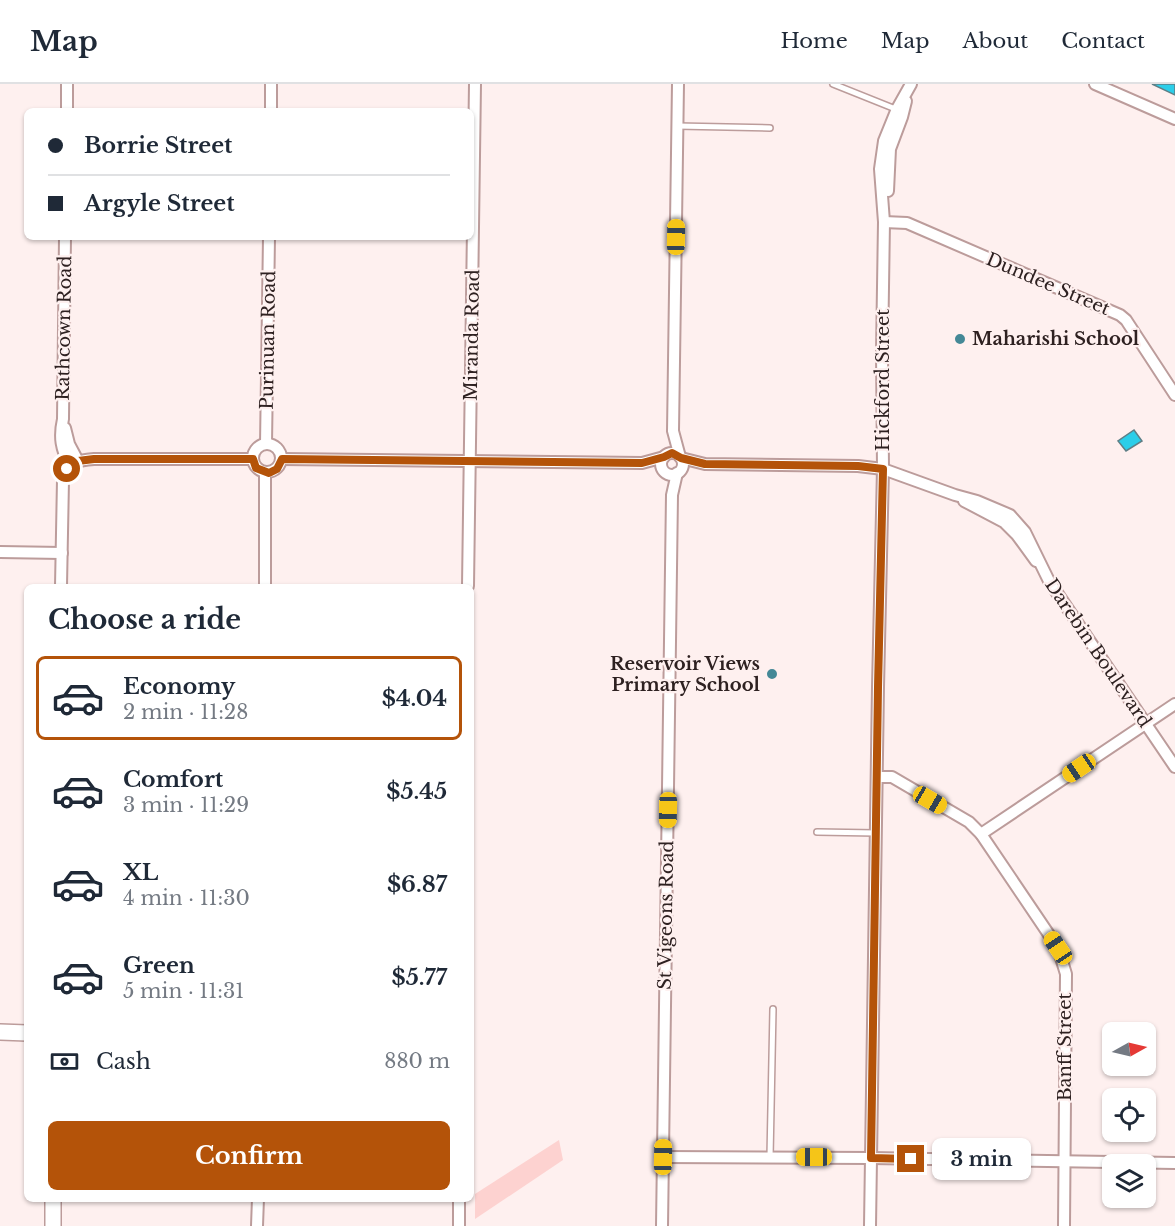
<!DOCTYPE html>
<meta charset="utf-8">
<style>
body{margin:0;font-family:"Libre Baskerville",serif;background:#f2f2f3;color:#1f2937;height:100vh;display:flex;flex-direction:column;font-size:22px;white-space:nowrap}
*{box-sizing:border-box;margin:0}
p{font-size:20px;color:#747a83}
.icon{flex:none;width:33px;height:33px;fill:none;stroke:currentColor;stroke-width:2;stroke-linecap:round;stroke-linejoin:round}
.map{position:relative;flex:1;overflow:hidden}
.side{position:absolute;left:24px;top:500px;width:450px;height:618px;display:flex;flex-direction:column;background:#fff;border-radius:9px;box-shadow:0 2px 4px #0004}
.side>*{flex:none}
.banner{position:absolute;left:24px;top:24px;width:450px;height:132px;border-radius:9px;box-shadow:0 2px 4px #0004;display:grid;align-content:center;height:132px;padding:0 24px;background:#fff}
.needle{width:39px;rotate:82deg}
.tools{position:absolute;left:1102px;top:938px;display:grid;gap:12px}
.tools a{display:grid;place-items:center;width:54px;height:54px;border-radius:9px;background:#fff;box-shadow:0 2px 4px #0004;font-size:30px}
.end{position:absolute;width:27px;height:27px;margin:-14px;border:8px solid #b45309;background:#fff;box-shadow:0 0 0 3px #fff}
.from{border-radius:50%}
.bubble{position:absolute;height:42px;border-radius:9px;background:#fff;box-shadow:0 2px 4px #0004;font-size:20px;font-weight:700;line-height:42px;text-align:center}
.car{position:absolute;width:18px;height:36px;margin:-18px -9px;border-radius:8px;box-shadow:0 0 4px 2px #0007;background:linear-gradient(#f5c518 24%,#345 0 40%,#f5c518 0 76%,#345 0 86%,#f5c518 0)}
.banner b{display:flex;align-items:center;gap:21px;height:57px;font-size:22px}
.banner b+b{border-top:2px solid #e0e1e3}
.banner i{width:15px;height:15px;background:#1f2937}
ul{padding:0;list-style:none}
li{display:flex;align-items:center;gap:18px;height:84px;margin:0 12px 9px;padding:0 12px;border:3px solid transparent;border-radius:9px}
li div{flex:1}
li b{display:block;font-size:22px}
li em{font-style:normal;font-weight:700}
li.on{border-color:#b45309}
li>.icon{width:54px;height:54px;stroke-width:1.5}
h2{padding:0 24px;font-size:27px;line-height:72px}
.pay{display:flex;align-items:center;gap:15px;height:66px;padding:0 24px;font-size:22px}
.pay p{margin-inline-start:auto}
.button{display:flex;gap:12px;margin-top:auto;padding:12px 24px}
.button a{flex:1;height:69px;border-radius:9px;background:#b45309;color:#fff;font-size:24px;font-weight:700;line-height:69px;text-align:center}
header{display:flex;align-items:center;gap:36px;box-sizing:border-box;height:84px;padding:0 30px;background:#fff;border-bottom:2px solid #e0e1e3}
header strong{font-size:28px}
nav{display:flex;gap:33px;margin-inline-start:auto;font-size:21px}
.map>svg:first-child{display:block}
.grass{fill:#fdd2d0}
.building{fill:#2bcee9;stroke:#5e7f86;stroke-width:1.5}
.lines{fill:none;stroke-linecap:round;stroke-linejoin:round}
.lane-casing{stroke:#bc9c9b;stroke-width:8}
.street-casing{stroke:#bc9c9b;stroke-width:14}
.secondary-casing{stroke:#bc9c9b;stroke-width:18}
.lane{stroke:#fff;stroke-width:5}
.street{stroke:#fff;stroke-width:10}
.secondary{stroke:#fff;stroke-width:15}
.route{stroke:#b45309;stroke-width:8}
.poi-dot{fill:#448896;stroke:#fef0ef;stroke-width:2}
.labels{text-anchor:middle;stroke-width:4.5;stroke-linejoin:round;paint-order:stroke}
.street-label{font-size:18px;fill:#2e2121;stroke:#fef0ef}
.poi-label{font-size:18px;font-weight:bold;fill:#2e2121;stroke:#fef0ef;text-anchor:start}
</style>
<header>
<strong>Map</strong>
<nav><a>Home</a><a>Map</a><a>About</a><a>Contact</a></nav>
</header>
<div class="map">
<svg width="1175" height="1142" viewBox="0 0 1175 1142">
<rect width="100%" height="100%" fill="#fef0ef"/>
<polygon class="grass" points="559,1056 563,1076 475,1135 475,1110"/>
<g class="building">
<polygon points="1152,0 1175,0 1175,11"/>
<polygon points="1134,346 1142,357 1126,367 1118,357"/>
</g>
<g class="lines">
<g class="lane-casing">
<g id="lane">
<polyline points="833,0 898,26"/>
<polyline points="677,42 770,44"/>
<polyline points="817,748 876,749"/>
<polyline points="770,1073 773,925"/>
</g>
</g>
<g class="street-casing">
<g id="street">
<polyline points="678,0 673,347 680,373"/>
<polyline points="1095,0 1175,35"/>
<polyline points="67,27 67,0"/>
<polyline points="271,27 271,0"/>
<polyline points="888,107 890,65 902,33 906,17"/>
<polyline points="884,138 907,139 1120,231 1126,236 1175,311"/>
<path d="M65,153L63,335C59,353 61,365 70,382"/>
<polyline points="65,344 69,360 78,377"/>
<circle cx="267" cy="374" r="14"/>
<polyline points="266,360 269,153"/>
<circle cx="672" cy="380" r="11"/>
<polyline points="681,374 705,380 858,382 883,385 955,411 977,417 1010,431 1025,448 1049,497 1175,683"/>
<polyline points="282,375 642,379 664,373"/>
<polyline points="265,389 265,502"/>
<polyline points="964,417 1004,438 1017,451 1036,477"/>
<polyline points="0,468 62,469"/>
<path d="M61,502L63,396C67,379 78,376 94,375H253"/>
<polyline points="468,502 475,0"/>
<polyline points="877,693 892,693 969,738 981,750 1058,864 1066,890 1064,1142"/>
<polyline points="981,750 1175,620"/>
<polyline points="663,1073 871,1074 1175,1079"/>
<polyline points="257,1142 258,1114"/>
<polyline points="459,1142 459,1114"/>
<polyline points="662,1142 672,411 677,389"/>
<polyline points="870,1142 878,603 883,385 882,268 884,138 880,85 884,57 897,25 911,0"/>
</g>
</g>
<g class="secondary-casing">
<g id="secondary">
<polyline points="0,948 27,949"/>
<polyline points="53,1142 53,1114"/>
</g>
</g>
<use href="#lane" class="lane"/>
<use href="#street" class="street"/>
<use href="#secondary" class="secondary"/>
</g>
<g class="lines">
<polyline class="route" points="67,385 78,377 94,375 253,375 256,384 269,389 277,385 282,375 642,379 664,373 672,369 681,374 705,380 858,382 883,385 878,603 871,1074 911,1075"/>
</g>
<g class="poi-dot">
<circle cx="960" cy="255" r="6"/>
<circle cx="772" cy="590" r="6"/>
</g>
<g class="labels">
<g class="street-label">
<text transform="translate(1048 200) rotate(23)" y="6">Dundee Street</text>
<text transform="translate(64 244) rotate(-89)" y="6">Rathcown Road</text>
<text transform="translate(472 251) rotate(-89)" y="6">Miranda Road</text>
<text transform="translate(268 256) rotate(-89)" y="6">Purinuan Road</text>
<text transform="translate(883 296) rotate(-90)" y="6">Hickford Street</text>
<text transform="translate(1098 569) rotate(56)" y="6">Darebin Boulevard</text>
<text transform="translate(666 831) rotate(-89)" y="6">St Vigeons Road</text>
<text transform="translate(1065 963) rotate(-90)" y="6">Banff Street</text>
</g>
<g class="poi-label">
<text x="972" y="261">Maharishi School</text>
<text x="760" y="586" text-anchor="end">Reservoir Views<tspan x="760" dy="21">Primary School</tspan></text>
</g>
</g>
</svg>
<div class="tools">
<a><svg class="needle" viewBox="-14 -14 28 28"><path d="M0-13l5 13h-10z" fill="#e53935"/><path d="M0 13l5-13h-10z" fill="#747a83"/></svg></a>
<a><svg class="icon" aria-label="locate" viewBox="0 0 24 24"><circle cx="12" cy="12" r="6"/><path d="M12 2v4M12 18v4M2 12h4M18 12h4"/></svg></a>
<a><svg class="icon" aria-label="layers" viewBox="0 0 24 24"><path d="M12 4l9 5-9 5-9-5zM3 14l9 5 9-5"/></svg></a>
</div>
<i class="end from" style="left:67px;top:385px"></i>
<i class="end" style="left:911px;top:1075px"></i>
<div class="bubble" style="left:932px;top:1054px;width:99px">3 min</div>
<i class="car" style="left:676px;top:153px;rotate:1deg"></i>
<i class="car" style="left:1079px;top:684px;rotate:236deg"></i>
<i class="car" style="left:930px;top:716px;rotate:120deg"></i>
<i class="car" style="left:668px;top:726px;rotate:181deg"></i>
<i class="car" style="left:1058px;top:864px;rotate:326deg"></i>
<i class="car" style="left:663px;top:1073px;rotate:1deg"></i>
<i class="car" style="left:814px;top:1073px;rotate:270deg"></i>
<div class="banner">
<b><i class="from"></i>Borrie Street</b>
<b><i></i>Argyle Street</b>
</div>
<section class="side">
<h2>Choose a ride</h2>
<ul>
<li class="on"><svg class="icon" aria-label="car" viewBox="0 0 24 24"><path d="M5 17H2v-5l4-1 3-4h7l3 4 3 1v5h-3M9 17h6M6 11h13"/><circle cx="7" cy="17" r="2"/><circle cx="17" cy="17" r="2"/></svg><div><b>Economy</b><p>2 min · 11:28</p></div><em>$4.04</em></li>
<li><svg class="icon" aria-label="car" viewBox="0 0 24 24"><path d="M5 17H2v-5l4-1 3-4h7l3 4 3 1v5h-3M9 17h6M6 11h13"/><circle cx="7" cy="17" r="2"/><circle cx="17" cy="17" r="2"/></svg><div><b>Comfort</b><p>3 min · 11:29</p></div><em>$5.45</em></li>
<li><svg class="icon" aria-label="car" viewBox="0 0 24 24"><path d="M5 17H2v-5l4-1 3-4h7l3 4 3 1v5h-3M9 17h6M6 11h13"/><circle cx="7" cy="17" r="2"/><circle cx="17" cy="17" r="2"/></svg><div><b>XL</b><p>4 min · 11:30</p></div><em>$6.87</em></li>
<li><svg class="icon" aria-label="car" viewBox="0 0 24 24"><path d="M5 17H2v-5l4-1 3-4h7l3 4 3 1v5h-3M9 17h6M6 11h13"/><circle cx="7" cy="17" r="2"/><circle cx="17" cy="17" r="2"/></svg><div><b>Green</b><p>5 min · 11:31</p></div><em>$5.77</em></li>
</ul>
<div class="pay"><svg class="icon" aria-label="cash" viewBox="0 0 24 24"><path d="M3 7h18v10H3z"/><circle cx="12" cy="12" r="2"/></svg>Cash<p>880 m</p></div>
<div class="button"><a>Confirm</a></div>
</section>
</div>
